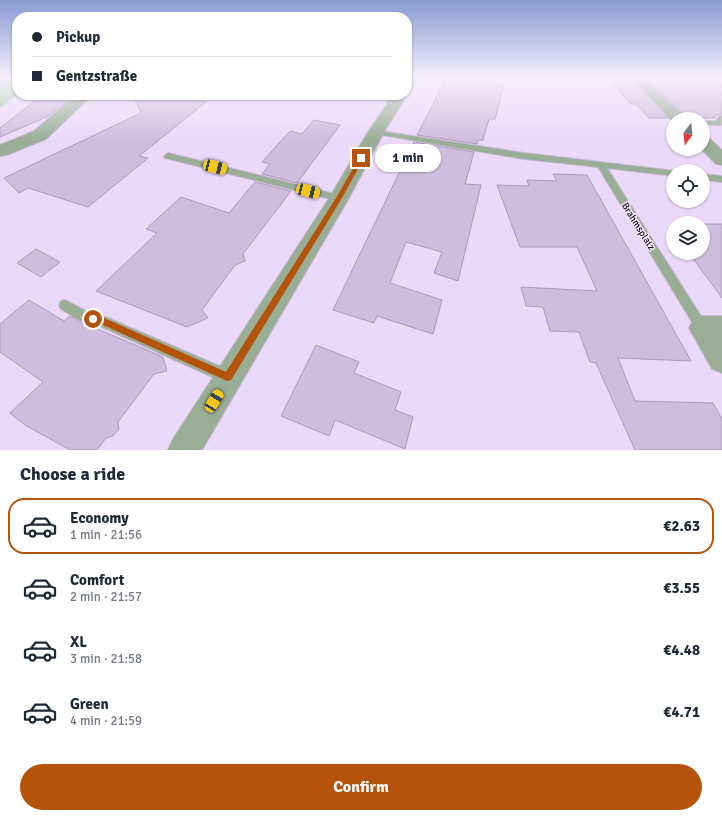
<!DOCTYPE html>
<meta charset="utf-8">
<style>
body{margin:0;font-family:Signika,sans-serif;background:#f2f2f3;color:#1f2937;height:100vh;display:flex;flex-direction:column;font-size:15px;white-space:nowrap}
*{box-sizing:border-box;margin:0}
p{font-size:13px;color:#747a83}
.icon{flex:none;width:22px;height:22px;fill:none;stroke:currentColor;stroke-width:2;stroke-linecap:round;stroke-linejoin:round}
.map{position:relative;height:450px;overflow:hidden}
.details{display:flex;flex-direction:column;background:#fff;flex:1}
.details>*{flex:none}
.guide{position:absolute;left:12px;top:12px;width:400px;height:88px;border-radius:16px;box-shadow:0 1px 3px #0004;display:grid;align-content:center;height:88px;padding:0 20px;background:#fff}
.needle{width:26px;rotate:196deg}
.tools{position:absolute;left:666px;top:112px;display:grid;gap:8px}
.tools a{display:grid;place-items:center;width:44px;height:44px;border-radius:50%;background:#fff;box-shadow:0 1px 3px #0004;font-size:20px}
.end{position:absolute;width:18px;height:18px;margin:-9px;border:5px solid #b45309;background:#fff;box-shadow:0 0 0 2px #fff}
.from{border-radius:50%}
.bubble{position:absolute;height:28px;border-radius:14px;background:#fff;box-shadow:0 1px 3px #0004;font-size:13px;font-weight:700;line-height:28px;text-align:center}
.car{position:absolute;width:12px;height:24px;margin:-12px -6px;border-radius:5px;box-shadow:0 0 3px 1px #0007;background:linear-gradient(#f5c518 24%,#345 0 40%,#f5c518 0 76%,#345 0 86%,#f5c518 0)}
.guide b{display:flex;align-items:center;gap:14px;height:38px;font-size:15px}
.guide b+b{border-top:1px solid #e0e1e3}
.guide i{width:10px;height:10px;background:#1f2937}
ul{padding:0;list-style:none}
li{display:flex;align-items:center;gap:12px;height:56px;margin:0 8px 6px;padding:0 12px;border:2px solid transparent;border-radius:16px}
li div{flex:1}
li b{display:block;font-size:15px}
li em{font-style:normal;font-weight:700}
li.active{border-color:#b45309}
li>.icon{width:36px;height:36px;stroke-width:1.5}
h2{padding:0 20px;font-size:18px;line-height:48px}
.action{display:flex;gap:8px;margin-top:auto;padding:8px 20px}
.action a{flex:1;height:46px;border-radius:24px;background:#b45309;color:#fff;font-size:16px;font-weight:700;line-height:46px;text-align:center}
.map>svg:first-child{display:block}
.green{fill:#a6cf9f}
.building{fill:#cfbddd;stroke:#aa99b7}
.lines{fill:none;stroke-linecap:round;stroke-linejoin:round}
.service-casing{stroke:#c8b8d5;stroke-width:2}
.minor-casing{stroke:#c8b8d5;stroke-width:2}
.service{fill:#99ae95;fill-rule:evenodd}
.minor{fill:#99ae95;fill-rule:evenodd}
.route{fill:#b45309}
.labels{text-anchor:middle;stroke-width:3;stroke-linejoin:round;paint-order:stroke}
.street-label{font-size:10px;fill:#110b15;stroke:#f5eafe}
</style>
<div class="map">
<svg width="722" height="450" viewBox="0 0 722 450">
<rect width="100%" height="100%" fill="#ebd9fa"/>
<polygon class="green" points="0,78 17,78 17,95 0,108"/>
<g class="building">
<polygon points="446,78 470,78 504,84 495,119 489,119 483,140 478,140 477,144 417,135"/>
<polygon points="722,82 722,114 716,115 715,118 688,118 653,83"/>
<polygon points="612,83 635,83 668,118 649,118 636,104 631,104"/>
<polygon points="42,95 74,95 49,116 0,137 0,128"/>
<polygon points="133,95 175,95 206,102 139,156 148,158 88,207 28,188 19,193 4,178 141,113"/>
<polygon points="314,120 340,125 297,183 262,174 270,164 262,162 290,131 302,134"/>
<polygon points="414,142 474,152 465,184 481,185 458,281 434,273 442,252 406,242 390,283 442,300 433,334 377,316 374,323 333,310"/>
<polygon points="553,174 587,175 691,361 618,358 635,401 713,403 722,419 722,450 635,450 596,363 590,362 579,332 550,331 543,307 526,306 521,287 597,291 577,247 520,247 497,185 529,186 527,180 557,181"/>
<polygon points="255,182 291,191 243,254 245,261 235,265 202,310 208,318 187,327 96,291 157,233 146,229 181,197 229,213"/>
<polygon points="703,224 722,224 722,298 689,253 703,253"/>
<polygon points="36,249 60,262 41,277 17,263"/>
<polygon points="29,300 64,321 70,316 79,321 163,357 167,371 154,374 118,422 119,429 113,436 106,438 97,450 70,450 25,425 10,413 43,382 0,352 0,324"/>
<polygon points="316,345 359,362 354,373 401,392 395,410 413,417 405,449 335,420 329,436 281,416"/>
</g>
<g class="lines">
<g class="service-casing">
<g id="service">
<polygon points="719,116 722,116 721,125 703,125 703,121 716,121"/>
<polygon points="373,130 524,153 676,171 673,171 673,176 607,168 706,324 708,328 706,332 702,334 698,332 598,167 524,159 376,134 372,132"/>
<polygon points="168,153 339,195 344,198 339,201 165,158 164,156"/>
<polygon points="703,174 722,176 722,182 703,180"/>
<polygon points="65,300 86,311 108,318 233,372 235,377 233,382 228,384 102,327 79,320 61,309 59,305 61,301"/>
</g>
</g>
<g class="minor-casing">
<g id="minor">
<polygon points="407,78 418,78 412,87 407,88"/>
<polygon points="632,78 646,78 687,119 673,119 673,122"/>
<polygon points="76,95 92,95 46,139 7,155 0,156 0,145 34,131"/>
<polygon points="393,95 407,95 384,132 349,198 202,450 168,450 173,439 331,195 368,132"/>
<polygon points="703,137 709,138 722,150 722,165 716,164 701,149 703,149"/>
<polygon points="702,316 722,316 722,373 712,369 689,328 693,320"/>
</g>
</g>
<use href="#service" class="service"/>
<use href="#minor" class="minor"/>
</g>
<linearGradient id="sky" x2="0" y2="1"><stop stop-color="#879ad1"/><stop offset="0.55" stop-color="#f6eefd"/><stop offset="1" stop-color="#f6eefd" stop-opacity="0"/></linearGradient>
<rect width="722" height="141" fill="url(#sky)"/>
<polygon class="route" points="361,157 364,158 342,198 231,380 228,381 225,380 103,325 90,321 89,319 93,315 104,318 226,372 336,198 359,158"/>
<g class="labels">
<g class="street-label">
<text transform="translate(639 226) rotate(58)" y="4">Brahmsplatz</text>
</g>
</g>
</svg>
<div class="tools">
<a><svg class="needle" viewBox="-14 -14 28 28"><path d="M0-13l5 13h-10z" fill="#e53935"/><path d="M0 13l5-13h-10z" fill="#747a83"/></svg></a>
<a><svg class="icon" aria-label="locate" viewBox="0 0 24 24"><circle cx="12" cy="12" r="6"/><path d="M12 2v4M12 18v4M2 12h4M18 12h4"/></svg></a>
<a><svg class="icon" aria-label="layers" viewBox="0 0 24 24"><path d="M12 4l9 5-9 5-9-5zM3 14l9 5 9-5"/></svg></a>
</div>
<i class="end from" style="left:93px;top:319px"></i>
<i class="end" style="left:361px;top:158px"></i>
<div class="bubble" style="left:375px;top:144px;width:66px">1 min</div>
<i class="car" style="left:215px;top:167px;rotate:104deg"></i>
<i class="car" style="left:308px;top:191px;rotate:104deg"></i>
<i class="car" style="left:214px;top:401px;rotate:31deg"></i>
<div class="guide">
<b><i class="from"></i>Pickup</b>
<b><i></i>Gentzstraße</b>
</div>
</div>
<section class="details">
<h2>Choose a ride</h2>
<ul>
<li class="active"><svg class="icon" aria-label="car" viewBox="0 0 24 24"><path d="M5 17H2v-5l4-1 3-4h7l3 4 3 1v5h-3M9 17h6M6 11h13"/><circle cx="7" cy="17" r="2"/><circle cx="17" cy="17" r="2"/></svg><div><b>Economy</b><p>1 min · 21:56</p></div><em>€2.63</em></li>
<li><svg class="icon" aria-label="car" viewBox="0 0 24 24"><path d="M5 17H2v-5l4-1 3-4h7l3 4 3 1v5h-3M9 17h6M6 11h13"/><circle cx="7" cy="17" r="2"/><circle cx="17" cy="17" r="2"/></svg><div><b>Comfort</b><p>2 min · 21:57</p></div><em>€3.55</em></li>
<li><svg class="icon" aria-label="car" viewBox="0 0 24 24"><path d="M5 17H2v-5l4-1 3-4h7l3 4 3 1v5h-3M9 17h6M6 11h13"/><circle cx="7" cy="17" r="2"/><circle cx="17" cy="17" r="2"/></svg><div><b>XL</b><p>3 min · 21:58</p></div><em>€4.48</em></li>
<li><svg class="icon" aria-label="car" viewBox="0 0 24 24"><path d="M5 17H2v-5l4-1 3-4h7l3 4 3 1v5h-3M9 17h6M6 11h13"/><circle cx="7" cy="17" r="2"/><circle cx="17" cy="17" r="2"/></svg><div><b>Green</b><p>4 min · 21:59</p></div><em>€4.71</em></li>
</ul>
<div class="action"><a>Confirm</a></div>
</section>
